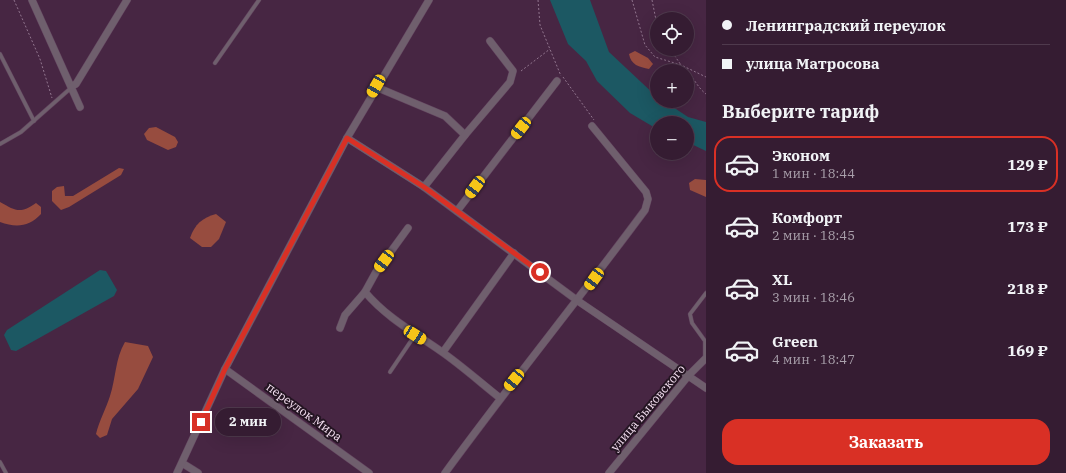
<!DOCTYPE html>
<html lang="ru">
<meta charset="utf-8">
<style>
body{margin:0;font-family:"IBM Plex Serif",serif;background:#40293e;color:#f1f3f6;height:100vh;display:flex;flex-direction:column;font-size:15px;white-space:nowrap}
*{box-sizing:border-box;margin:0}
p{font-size:13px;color:#aaa1ac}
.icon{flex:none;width:22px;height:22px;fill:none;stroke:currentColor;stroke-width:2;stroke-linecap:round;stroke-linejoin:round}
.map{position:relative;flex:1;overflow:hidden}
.sheet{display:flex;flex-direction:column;background:#351c32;width:360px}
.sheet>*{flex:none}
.guide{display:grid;align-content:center;height:88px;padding:0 16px;background:#351c32}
.tools{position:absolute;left:650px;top:12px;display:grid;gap:8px}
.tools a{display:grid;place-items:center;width:44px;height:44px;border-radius:50%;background:#351c32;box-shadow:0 4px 16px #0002,0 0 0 1px #4f3a4d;font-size:20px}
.end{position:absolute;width:18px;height:18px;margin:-9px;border:5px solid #d93025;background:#fff;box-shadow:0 0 0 2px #fff}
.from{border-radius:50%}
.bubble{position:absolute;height:28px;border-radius:14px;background:#351c32;box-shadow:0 4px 16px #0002,0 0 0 1px #4f3a4d;font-size:13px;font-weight:700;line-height:28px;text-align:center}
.car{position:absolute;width:12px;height:24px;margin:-12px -6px;border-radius:5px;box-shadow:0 0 3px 1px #0007;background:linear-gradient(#f5c518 24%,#345 0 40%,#f5c518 0 76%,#345 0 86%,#f5c518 0)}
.guide b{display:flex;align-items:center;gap:14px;height:38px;font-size:15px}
.guide b+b{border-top:1px solid #4f3a4d}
.guide i{width:10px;height:10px;background:#f1f3f6}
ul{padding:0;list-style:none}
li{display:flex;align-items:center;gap:12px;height:56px;margin:0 8px 6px;padding:0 8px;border:2px solid transparent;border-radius:16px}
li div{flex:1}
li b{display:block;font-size:15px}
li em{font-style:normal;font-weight:700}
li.current{border-color:#d93025}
li>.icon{width:36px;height:36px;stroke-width:1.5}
h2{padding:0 16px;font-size:18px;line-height:48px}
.action{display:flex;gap:8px;margin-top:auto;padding:8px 16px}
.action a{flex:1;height:46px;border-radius:16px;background:#d93025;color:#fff;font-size:16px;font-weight:700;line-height:46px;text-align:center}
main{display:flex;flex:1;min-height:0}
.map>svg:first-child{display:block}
.forest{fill:#974c3f}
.water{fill:#1c5863}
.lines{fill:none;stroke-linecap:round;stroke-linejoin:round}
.lane-casing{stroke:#63445f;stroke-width:4.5}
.street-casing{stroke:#63445f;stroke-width:8}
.path{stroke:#91758e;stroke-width:1;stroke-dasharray:2 2;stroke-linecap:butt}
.lane{stroke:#6f5f6d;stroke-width:3.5}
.street{stroke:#6f5f6d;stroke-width:7}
.route{stroke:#d93025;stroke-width:5}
.labels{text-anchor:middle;stroke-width:4;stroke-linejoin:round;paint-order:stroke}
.street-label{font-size:12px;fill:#f8e3f5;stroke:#241522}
</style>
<main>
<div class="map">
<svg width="706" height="473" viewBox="0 0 706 473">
<rect width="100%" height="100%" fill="#472643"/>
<g class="forest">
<path d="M635,51L648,58L653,64L649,69C639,67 631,65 629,54Z"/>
<polygon points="156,127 175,137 178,142 176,147 168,150 147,140 144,134 149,128"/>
<polygon points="119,168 124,169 121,175 69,207 61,210 52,201 52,191 57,187 64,186 65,196 73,196"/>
<polygon points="695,179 706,180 706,197 690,190 689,183"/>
<path d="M0,202C16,211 20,214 36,203L41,207V214C29,227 16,228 0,222Z"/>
<path d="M216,214L226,222L219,239L211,247H202L190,238C195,224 202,218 216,214Z"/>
<path d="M125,342L148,346L153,357L138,389L112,419L107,435L100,438L96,434C99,421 106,409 110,396C116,378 115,359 125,342Z"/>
</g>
<g class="water">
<polygon points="550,0 590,0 609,52 657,97 657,101 664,101 688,117 706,122 706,151 687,142 687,123 657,123 657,129 630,113 597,81 586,61 568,44"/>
<polygon points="100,270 106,271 117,290 114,296 16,351 11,350 4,335 7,330"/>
</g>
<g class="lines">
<g class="lane-casing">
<g id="lane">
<polyline points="0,54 34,121"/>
<polyline points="215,63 259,0"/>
<polyline points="0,144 21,132 72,87"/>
<polyline points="705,358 705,341 692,323 690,314 706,293"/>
<polyline points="390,372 415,335"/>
<polyline points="0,462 6,473"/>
</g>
</g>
<g class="street-casing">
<g id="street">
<polyline points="32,0 80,107"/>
<polyline points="72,86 76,84 127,0"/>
<polyline points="376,87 445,116 465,135"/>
<polyline points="347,138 424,187 578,301 706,388"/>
<polyline points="424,187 465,135 510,82 513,71 490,41"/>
<polyline points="457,211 557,81"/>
<path d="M365,292C387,318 415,333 442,352C462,366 481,383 500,398"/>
<polyline points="340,328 345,315 365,292 376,272 408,228"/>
<polyline points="443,352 514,253"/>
<polyline points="225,369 369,473"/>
<polyline points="182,463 198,473"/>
<polyline points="177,473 225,369 347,138 429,0"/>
<path d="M445,473C510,384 579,299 645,210L648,199L646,192L592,126"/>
<polyline points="609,473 689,375 706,358"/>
</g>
</g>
<g class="path">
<polyline points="14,0 40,59 52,98"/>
<polyline points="538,0 540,25 561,76"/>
<polyline points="632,0 645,45 655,57 681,65 706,77"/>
<polyline points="652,0 657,25"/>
<polyline points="670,49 681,65"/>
<polyline points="683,67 686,71"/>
<polyline points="521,71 550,49"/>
<path d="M687,72C694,78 698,88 706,94"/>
<polyline points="563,77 594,120"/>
</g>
<use href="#lane" class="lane"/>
<use href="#street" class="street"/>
</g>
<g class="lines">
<polyline class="route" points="201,422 225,369 347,138 424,187 540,272"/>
</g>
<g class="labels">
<g class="street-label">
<text transform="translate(648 408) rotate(-50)" y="4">улица Быковского</text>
<text transform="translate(304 412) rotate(36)" y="4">переулок Мира</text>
</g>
</g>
</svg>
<div class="tools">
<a><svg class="icon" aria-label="locate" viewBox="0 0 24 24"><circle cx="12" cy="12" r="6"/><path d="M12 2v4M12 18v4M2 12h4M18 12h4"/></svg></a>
<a>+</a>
<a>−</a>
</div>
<i class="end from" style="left:540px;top:272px"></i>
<i class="end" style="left:201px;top:422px"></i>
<div class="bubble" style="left:215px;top:408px;width:66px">2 мин</div>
<i class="car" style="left:376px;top:86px;rotate:210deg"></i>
<i class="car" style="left:521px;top:128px;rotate:218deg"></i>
<i class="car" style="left:475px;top:187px;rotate:217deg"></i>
<i class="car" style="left:384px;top:261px;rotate:217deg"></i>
<i class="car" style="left:594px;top:279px;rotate:216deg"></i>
<i class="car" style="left:415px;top:335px;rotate:122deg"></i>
<i class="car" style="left:514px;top:380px;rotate:219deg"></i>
</div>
<section class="sheet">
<div class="guide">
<b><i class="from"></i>Ленинградский переулок</b>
<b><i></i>улица Матросова</b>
</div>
<h2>Выберите тариф</h2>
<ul>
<li class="current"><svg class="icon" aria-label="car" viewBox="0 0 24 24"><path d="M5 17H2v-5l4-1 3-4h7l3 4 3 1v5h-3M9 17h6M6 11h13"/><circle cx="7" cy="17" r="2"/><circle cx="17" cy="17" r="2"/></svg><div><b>Эконом</b><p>1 мин · 18:44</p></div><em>129 ₽</em></li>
<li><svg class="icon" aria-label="car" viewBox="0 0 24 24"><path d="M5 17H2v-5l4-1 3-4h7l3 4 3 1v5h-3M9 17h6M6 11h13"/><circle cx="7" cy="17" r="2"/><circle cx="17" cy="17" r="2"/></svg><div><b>Комфорт</b><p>2 мин · 18:45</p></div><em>173 ₽</em></li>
<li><svg class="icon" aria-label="car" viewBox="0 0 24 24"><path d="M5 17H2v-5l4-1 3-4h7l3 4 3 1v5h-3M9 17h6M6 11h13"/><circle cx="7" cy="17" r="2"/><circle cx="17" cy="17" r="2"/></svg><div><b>XL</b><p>3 мин · 18:46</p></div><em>218 ₽</em></li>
<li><svg class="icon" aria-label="car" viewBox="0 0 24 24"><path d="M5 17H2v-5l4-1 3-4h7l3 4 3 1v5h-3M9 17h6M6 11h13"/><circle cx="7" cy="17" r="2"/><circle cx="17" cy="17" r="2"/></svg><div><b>Green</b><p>4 мин · 18:47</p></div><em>169 ₽</em></li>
</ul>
<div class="action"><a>Заказать</a></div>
</section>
</main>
